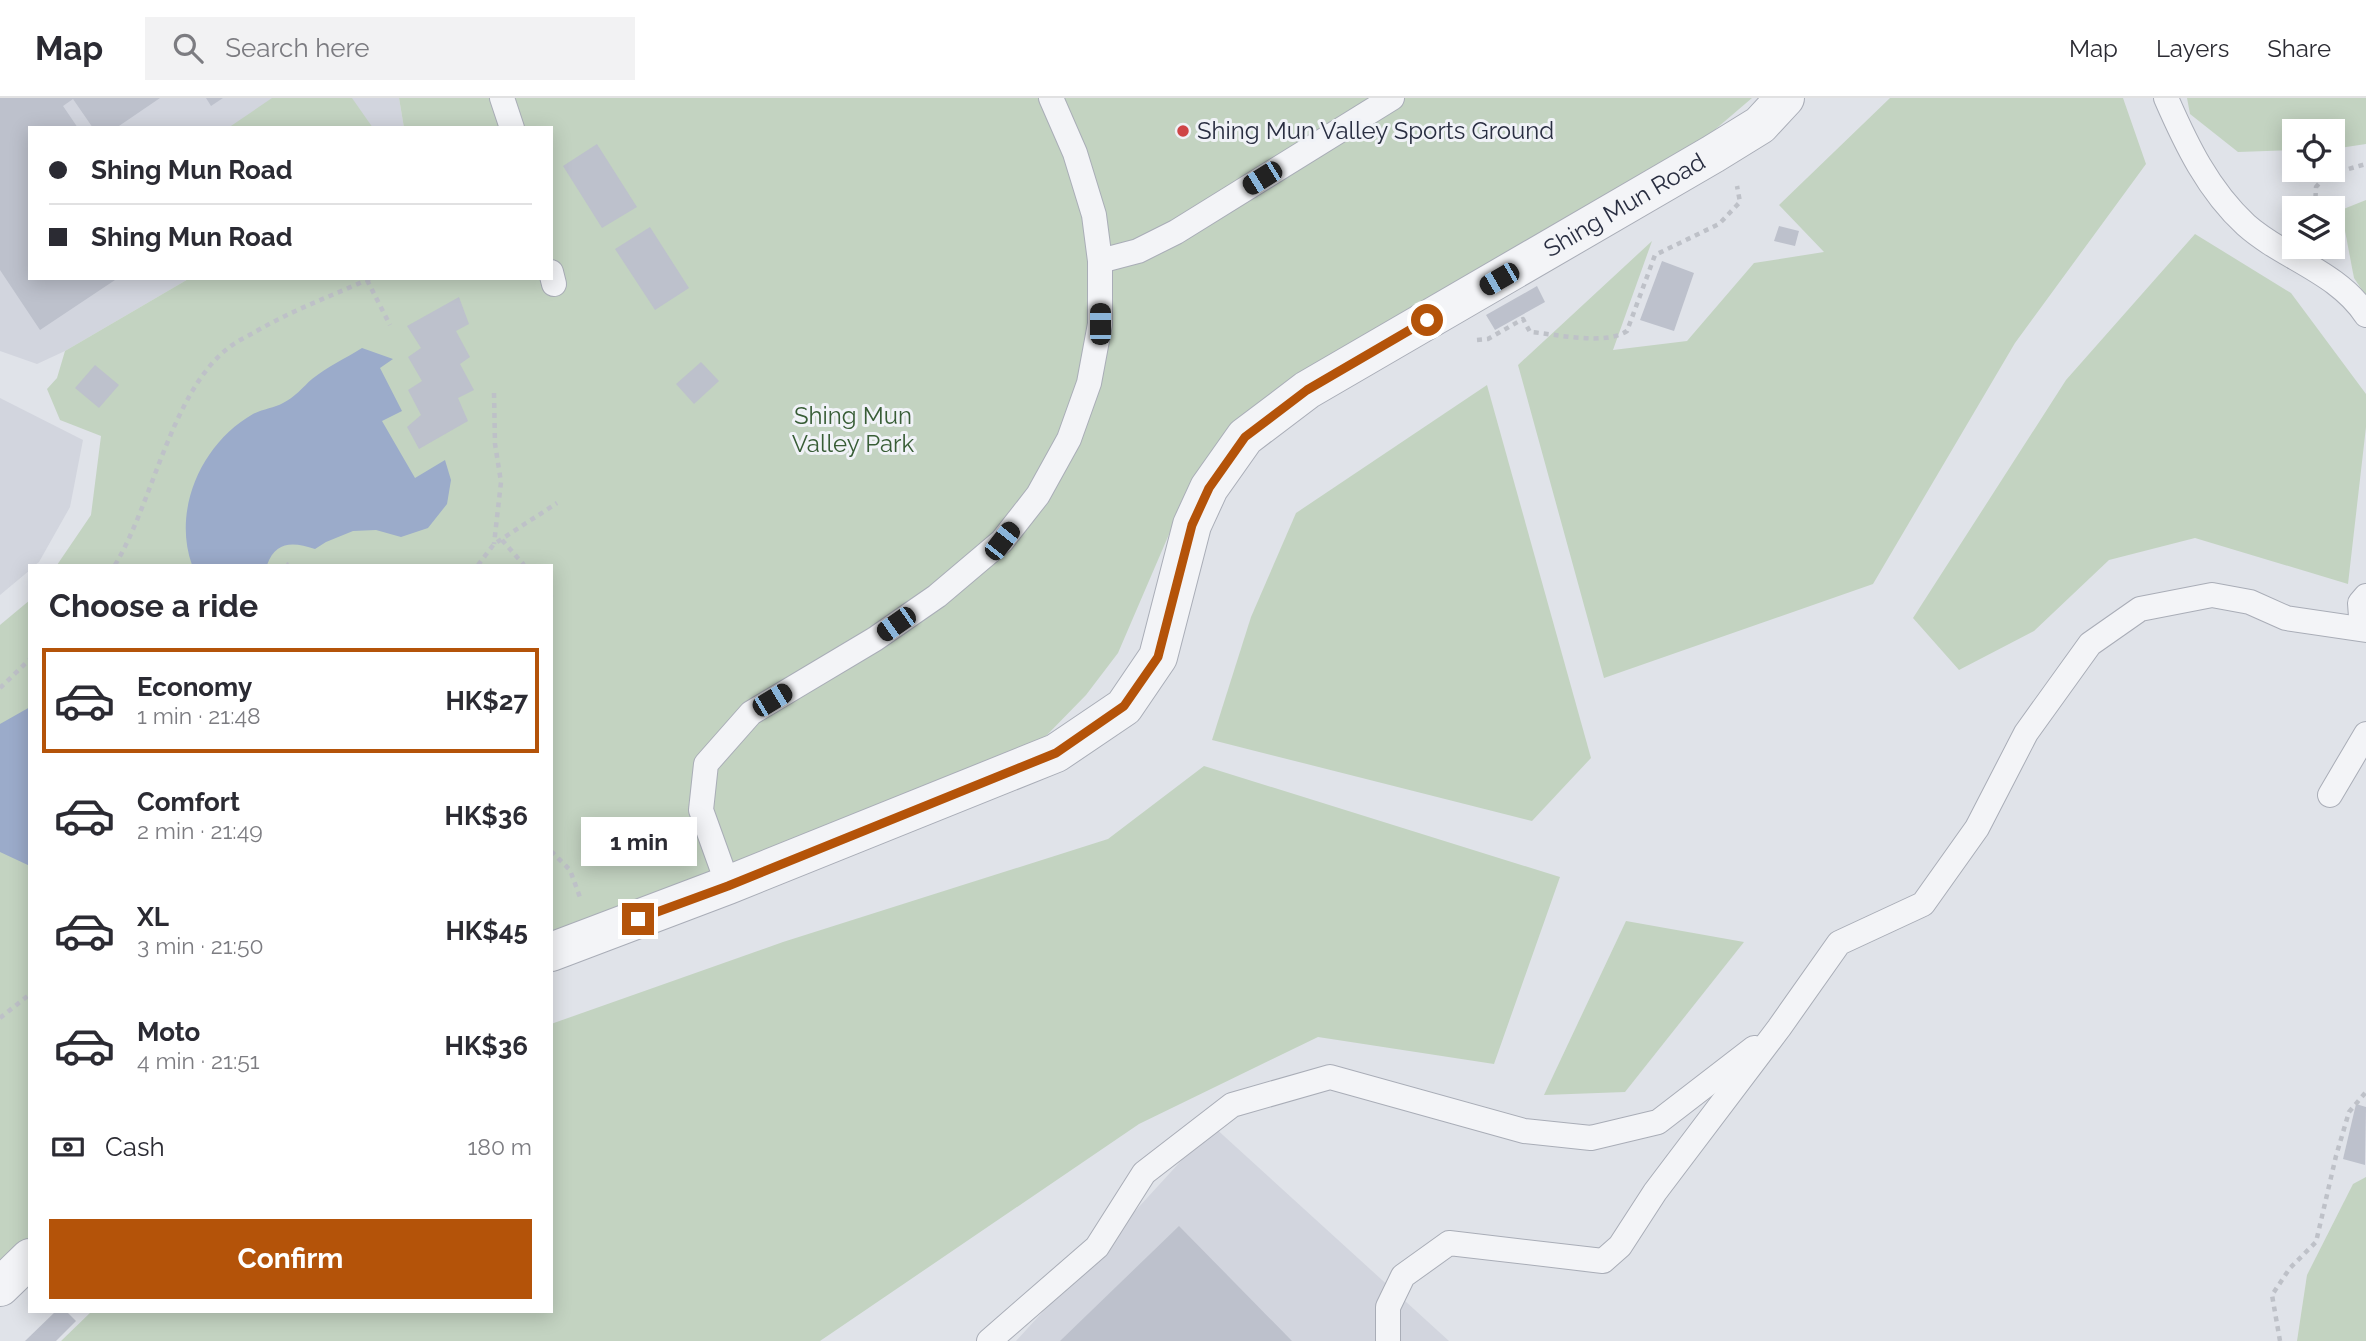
<!DOCTYPE html>
<meta charset="utf-8">
<style>
body{margin:0;font-family:Raleway,sans-serif;background:#f2f2f3;color:#2b2b33;height:100vh;display:flex;flex-direction:column;font-size:26px;white-space:nowrap}
*{box-sizing:border-box;margin:0}
p{font-size:23px;color:#7c7c81}
.icon{flex:none;width:38px;height:38px;fill:none;stroke:currentColor;stroke-width:2;stroke-linecap:round;stroke-linejoin:round}
.map{position:relative;flex:1;overflow:hidden}
.details{position:absolute;left:28px;top:466px;width:525px;height:749px;display:flex;flex-direction:column;background:#fff;border-radius:0px;box-shadow:0 4px 18px #0003}
.details>*{flex:none}
.guide{position:absolute;left:28px;top:28px;width:525px;height:154px;border-radius:0px;box-shadow:0 4px 18px #0003;display:grid;align-content:center;height:154px;padding:0 21px;background:#fff}
.controls{position:absolute;left:2282px;top:21px;display:grid;gap:14px}
.controls a{display:grid;place-items:center;width:63px;height:63px;border-radius:0px;background:#fff;box-shadow:0 4px 18px #0003;font-size:35px}
.end{position:absolute;width:32px;height:32px;margin:-16px;border:9px solid #b45309;background:#fff;box-shadow:0 0 0 4px #fff}
.from{border-radius:50%}
.bubble{position:absolute;height:49px;border-radius:0px;background:#fff;box-shadow:0 4px 18px #0003;font-size:23px;font-weight:700;line-height:49px;text-align:center}
.car{position:absolute;width:21px;height:42px;margin:-21px -10px;border-radius:9px;box-shadow:0 0 5px 2px #0007;background:linear-gradient(#222 24%,#8ab4d8 0 40%,#222 0 76%,#8ab4d8 0 86%,#222 0)}
.guide b{display:flex;align-items:center;gap:24px;height:66px;font-size:26px}
.guide b+b{border-top:2px solid #e1e1e2}
.guide i{width:18px;height:18px;background:#2b2b33}
ul{padding:0;list-style:none}
li{display:flex;align-items:center;gap:21px;height:105px;margin:0 14px 10px;padding:0 7px;border:4px solid transparent;border-radius:0px}
li div{flex:1}
li b{display:block;font-size:26px}
li em{font-style:normal;font-weight:700}
li.on{border-color:#b45309}
li>.icon{width:63px;height:63px;stroke-width:1.5}
h2{padding:0 21px;font-size:32px;line-height:84px}
.pay{display:flex;align-items:center;gap:18px;height:77px;padding:0 21px;font-size:26px}
.pay p{margin-inline-start:auto}
.button{display:flex;gap:14px;margin-top:auto;padding:14px 21px}
.button a{flex:1;height:80px;border-radius:0px;background:#b45309;color:#fff;font-size:28px;font-weight:700;line-height:80px;text-align:center}
header{display:flex;align-items:center;gap:42px;box-sizing:border-box;height:98px;padding:0 35px;background:#fff;border-bottom:2px solid #e1e1e2}
header strong{font-size:33px}
nav{display:flex;gap:38px;margin-inline-start:auto;font-size:24px}
.search{width:490px;height:63px;background:#f2f2f3;display:flex;align-items:center;gap:18px;box-sizing:border-box;padding:0 24px;border-radius:0px;color:#7c7c81;font-size:26px}
.map>svg:first-child{display:block}
.built{fill:#d2d5de}
.green{fill:#c3d3c1}
.water{fill:#9babca}
.building{fill:#bdc1cc}
.lines{fill:none;stroke-linecap:round;stroke-linejoin:round}
.lane-casing{stroke:#a9adb7;stroke-width:26}
.street-casing{stroke:#a9adb7;stroke-width:40}
.path{stroke:#bec1c8;stroke-width:4.5;stroke-dasharray:5 5;stroke-linecap:butt}
.lane{stroke:#f3f4f7;stroke-width:24}
.street{stroke:#f3f4f7;stroke-width:38}
.route{stroke:#b45309;stroke-width:9}
.poi-dot{fill:#cf4446;stroke:#f0f2f7;stroke-width:2.5}
.labels{text-anchor:middle;stroke-width:6;stroke-linejoin:round;paint-order:stroke}
.poi-label{font-size:24px;fill:#292e41;stroke:#f0f2f7;text-anchor:start}
.street-label{font-size:24px;fill:#292e41;stroke:#f0f2f7}
.park-label{font-size:24px;fill:#385d36;stroke:#f0f2f7}
</style>
<header>
<strong>Map</strong>
<div class="search"><svg class="icon" aria-label="search" viewBox="0 0 24 24"><circle cx="10" cy="10" r="6"/><path d="M15 15l6 6"/></svg>Search here</div>
<nav><a>Map</a><a>Layers</a><a>Share</a></nav>
</header>
<div class="map">
<svg width="2366" height="1243" viewBox="0 0 2366 1243">
<rect width="100%" height="100%" fill="#e0e3e9"/>
<g class="built">
<polygon points="0,0 399,0 404,30 30,30 30,180 190,180 65,253 37,266 0,253"/>
<polygon points="0,300 83,342 70,409 39,464 35,467 30,467 30,472 0,497"/>
<polygon points="1213,1028 1449,1243 1016,1243"/>
</g>
<g class="green">
<polygon points="272,0 352,0 373,30 228,30"/>
<polygon points="399,0 1752,0 1704,41 1236,326 1182,402 1176,420 1118,555 1086,597 1045,639 551,841 551,467 57,467 91,417 101,338 60,322 47,291 57,280 65,253 190,180 551,180 551,30 404,30"/>
<polygon points="1890,0 2123,0 2146,66 2015,245 1873,486 1604,580 1518,267 1652,143 1613,252 1687,243 1754,165 1824,154 1779,107"/>
<polygon points="2187,0 2366,0 2366,46 2333,51 2333,33 2294,33 2294,52 2238,54 2190,16"/>
<polygon points="2366,102 2366,198 2354,180 2341,112"/>
<polygon points="2195,136 2291,195 2366,296 2366,329 2348,486 2195,440 2109,462 2034,533 1959,572 1913,520 2066,282"/>
<polygon points="1487,287 1591,660 1532,723 1212,642 1251,519 1296,415"/>
<polygon points="30,502 30,1174 0,1201 0,527"/>
<polygon points="1204,668 1560,779 1494,966 1318,939 1139,1026 820,1243 61,1243 92,1213 551,1213 551,926 783,844 1108,741"/>
<polygon points="1626,823 1744,844 1625,994 1544,997"/>
<polygon points="2366,1079 2366,1243 2297,1243 2307,1177 2353,1086"/>
</g>
<g class="water">
<path d="M362,250L393,261L380,270L402,313L382,323L415,380L445,362L451,382L447,406L428,430L401,439L376,432L353,433L326,444L315,451C294,444 276,442 267,467H192C172,411 202,345 253,316C263,311 274,310 283,305C294,300 303,289 312,281C327,269 346,260 362,250Z"/>
<polygon points="30,609 30,768 0,754 0,626"/>
</g>
<g class="building">
<polygon points="0,0 160,0 116,30 93,30 73,1 63,8 78,30 30,30 30,180 118,180 40,232 0,172"/>
<polygon points="206,0 223,0 211,8"/>
<polygon points="597,46 637,109 602,130 563,68"/>
<polygon points="1779,128 1799,133 1795,148 1774,143"/>
<polygon points="650,129 689,190 655,212 615,151"/>
<polygon points="1662,163 1694,175 1674,233 1640,222"/>
<polygon points="1537,188 1545,204 1495,232 1486,217"/>
<polygon points="459,199 469,226 456,233 470,259 460,266 474,292 458,300 468,323 419,351 407,329 421,317 408,292 422,283 408,259 421,250 407,228"/>
<polygon points="701,264 719,283 694,306 676,286"/>
<polygon points="95,267 119,287 99,310 75,290"/>
<polygon points="2356,1006 2366,1009 2365,1067 2343,1061"/>
<polygon points="1179,1128 1292,1243 1060,1243"/>
<polygon points="56,1213 66,1213 76,1223 56,1243 25,1243"/>
</g>
<g class="lines">
<g class="lane-casing">
<g id="lane">
<polyline points="502,0 512,30"/>
<path d="M2166,0C2186,46 2208,92 2246,127C2283,160 2338,174 2366,217"/>
<polyline points="1100,163 1138,153 1176,134 1392,0"/>
<polyline points="551,174 554,186"/>
<polyline points="2366,498 2360,505 2361,519 2366,528"/>
<polyline points="2330,697 2366,636"/>
<polyline points="728,787 701,712 706,666 751,615 875,541 937,498 1002,443 1038,397 1069,341 1089,285 1100,226 1100,163 1094,117 1075,55 1051,0"/>
<polyline points="989,1243 1097,1149 1144,1075 1232,1007 1330,979 1524,1033 1591,1040 1658,1024 1754,950"/>
<polyline points="1388,1243 1388,1209 1403,1178 1449,1145 1603,1163 1620,1148 1655,1094 1779,930 1839,845 1923,806 1977,730 2026,635 2090,546 2140,511 2212,497 2250,504 2286,520 2366,532"/>
</g>
</g>
<g class="street-casing">
<g id="street">
<path id="s1" d="M551,854L728,787L1056,655L1124,609L1158,559L1192,427L1209,390L1245,339L1307,292L1713,56L1760,27L1785,0"/>
<polyline points="0,1189 30,1160"/>
</g>
</g>
<g class="path">
<polyline points="2315,110 2316,89 2327,77 2366,66"/>
<polyline points="367,182 390,227"/>
<path d="M1477,242L1488,241L1523,221L1530,234C1557,236 1604,248 1627,233L1655,157L1719,126L1740,104L1737,88"/>
<polyline points="494,295 495,346 501,384 494,446"/>
<polyline points="502,442 524,467"/>
<polyline points="286,466 288,467"/>
<path d="M115,467C153,404 171,296 227,251C235,244 246,239 255,234C292,212 332,198 371,180"/>
<polyline points="478,467 494,446 557,405"/>
<polyline points="551,497 551,499"/>
<polyline points="0,590 30,561"/>
<polyline points="551,753 570,772 581,802"/>
<polyline points="0,920 30,896"/>
<polyline points="2280,1243 2272,1197 2290,1170 2316,1144 2336,1058 2349,1014 2366,994"/>
</g>
<use href="#lane" class="lane"/>
<use href="#street" class="street"/>
</g>
<g class="lines">
<polyline class="route" points="638,821 728,788 1056,655 1124,608 1158,559 1192,427 1209,390 1245,339 1307,292 1427,222"/>
</g>
<circle class="poi-dot" cx="1183" cy="33" r="7"/>
<g class="labels">
<g class="poi-label">
<text x="1197" y="41">Shing Mun Valley Sports Ground</text>
</g>
<g class="street-label">
<text dy="8" stroke="none"><textPath href="#s1" startOffset="1370">Shing Mun Road</textPath></text>
</g>
<g class="park-label">
<text x="853" y="326">Shing Mun<tspan x="853" dy="28">Valley Park</tspan></text>
</g>
</g>
</svg>
<div class="controls">
<a><svg class="icon" aria-label="locate" viewBox="0 0 24 24"><circle cx="12" cy="12" r="6"/><path d="M12 2v4M12 18v4M2 12h4M18 12h4"/></svg></a>
<a><svg class="icon" aria-label="layers" viewBox="0 0 24 24"><path d="M12 4l9 5-9 5-9-5zM3 14l9 5 9-5"/></svg></a>
</div>
<i class="end from" style="left:1427px;top:222px"></i>
<i class="end" style="left:638px;top:821px"></i>
<div class="bubble" style="left:581px;top:719px;width:116px">1 min</div>
<i class="car" style="left:1262px;top:80px;rotate:238deg"></i>
<i class="car" style="left:1499px;top:181px;rotate:240deg"></i>
<i class="car" style="left:1100px;top:226px;rotate:0deg"></i>
<i class="car" style="left:1002px;top:443px;rotate:38deg"></i>
<i class="car" style="left:896px;top:526px;rotate:235deg"></i>
<i class="car" style="left:772px;top:602px;rotate:59deg"></i>
<div class="guide">
<b><i class="from"></i>Shing Mun Road</b>
<b><i></i>Shing Mun Road</b>
</div>
<section class="details">
<h2>Choose a ride</h2>
<ul>
<li class="on"><svg class="icon" aria-label="car" viewBox="0 0 24 24"><path d="M5 17H2v-5l4-1 3-4h7l3 4 3 1v5h-3M9 17h6M6 11h13"/><circle cx="7" cy="17" r="2"/><circle cx="17" cy="17" r="2"/></svg><div><b>Economy</b><p>1 min · 21:48</p></div><em>HK$27</em></li>
<li><svg class="icon" aria-label="car" viewBox="0 0 24 24"><path d="M5 17H2v-5l4-1 3-4h7l3 4 3 1v5h-3M9 17h6M6 11h13"/><circle cx="7" cy="17" r="2"/><circle cx="17" cy="17" r="2"/></svg><div><b>Comfort</b><p>2 min · 21:49</p></div><em>HK$36</em></li>
<li><svg class="icon" aria-label="car" viewBox="0 0 24 24"><path d="M5 17H2v-5l4-1 3-4h7l3 4 3 1v5h-3M9 17h6M6 11h13"/><circle cx="7" cy="17" r="2"/><circle cx="17" cy="17" r="2"/></svg><div><b>XL</b><p>3 min · 21:50</p></div><em>HK$45</em></li>
<li><svg class="icon" aria-label="car" viewBox="0 0 24 24"><path d="M5 17H2v-5l4-1 3-4h7l3 4 3 1v5h-3M9 17h6M6 11h13"/><circle cx="7" cy="17" r="2"/><circle cx="17" cy="17" r="2"/></svg><div><b>Moto</b><p>4 min · 21:51</p></div><em>HK$36</em></li>
</ul>
<div class="pay"><svg class="icon" aria-label="cash" viewBox="0 0 24 24"><path d="M3 7h18v10H3z"/><circle cx="12" cy="12" r="2"/></svg>Cash<p>180 m</p></div>
<div class="button"><a>Confirm</a></div>
</section>
</div>
